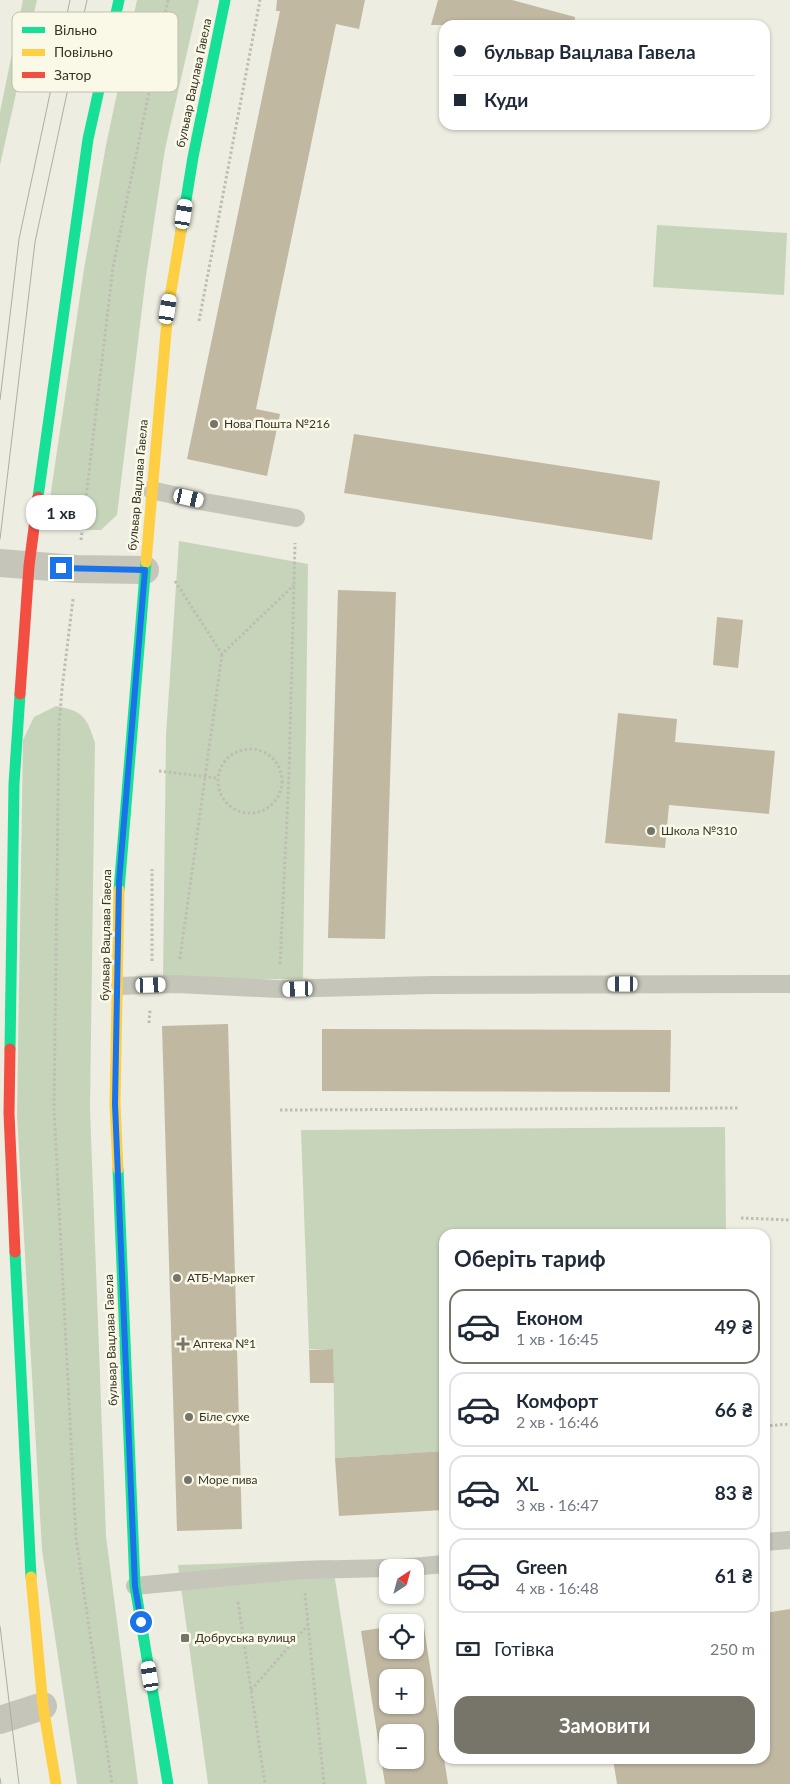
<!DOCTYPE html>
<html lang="uk">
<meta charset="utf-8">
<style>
body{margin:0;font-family:Lato,sans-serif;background:#f2f2f3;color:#1f2937;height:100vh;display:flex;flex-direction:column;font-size:19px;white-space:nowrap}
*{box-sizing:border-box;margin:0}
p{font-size:16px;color:#747a83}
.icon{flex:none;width:28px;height:28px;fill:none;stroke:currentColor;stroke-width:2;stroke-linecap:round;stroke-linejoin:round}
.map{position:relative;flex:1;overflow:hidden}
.side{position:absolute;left:439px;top:1229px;width:331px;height:535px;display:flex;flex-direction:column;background:#fff;border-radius:15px;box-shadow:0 1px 4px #0004}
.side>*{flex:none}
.top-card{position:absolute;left:439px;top:20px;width:331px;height:110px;border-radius:15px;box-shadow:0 1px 4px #0004;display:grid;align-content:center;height:110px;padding:0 15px;background:#fff}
.needle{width:32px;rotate:36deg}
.tools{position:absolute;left:379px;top:1559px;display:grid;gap:10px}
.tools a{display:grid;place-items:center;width:45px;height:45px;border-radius:10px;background:#fff;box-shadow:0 1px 4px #0004;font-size:25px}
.end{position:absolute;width:22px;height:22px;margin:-11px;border:6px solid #1a73e8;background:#fff;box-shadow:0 0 0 2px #fff}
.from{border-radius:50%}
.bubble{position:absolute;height:35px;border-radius:15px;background:#fff;box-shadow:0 1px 4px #0004;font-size:16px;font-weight:700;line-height:35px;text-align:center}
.car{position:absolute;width:15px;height:30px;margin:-15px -8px;border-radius:6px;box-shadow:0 0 4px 1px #0007;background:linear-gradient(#fff 24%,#345 0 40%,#fff 0 76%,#345 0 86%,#fff 0)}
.top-card b{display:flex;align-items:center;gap:18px;height:48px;font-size:19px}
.top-card b+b{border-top:1px solid #e0e1e3}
.top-card i{width:12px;height:12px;background:#1f2937}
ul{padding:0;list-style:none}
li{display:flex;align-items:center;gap:15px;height:75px;margin:0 10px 8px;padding:0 5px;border:2px solid #e0e1e3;border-radius:15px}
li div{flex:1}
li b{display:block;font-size:19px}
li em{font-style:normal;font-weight:700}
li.active{border-color:#777469}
li>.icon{width:45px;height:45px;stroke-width:1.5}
h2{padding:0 15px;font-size:22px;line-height:60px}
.pay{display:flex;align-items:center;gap:12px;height:55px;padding:0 15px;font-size:19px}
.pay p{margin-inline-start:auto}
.button{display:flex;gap:10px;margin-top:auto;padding:10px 15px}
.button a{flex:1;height:58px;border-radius:15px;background:#777469;color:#fff;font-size:20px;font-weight:700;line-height:58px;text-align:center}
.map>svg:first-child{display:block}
.green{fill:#c6d5ba}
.building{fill:#c1b8a2;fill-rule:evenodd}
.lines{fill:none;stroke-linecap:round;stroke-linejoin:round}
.path{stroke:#bfbdb3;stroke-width:3;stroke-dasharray:2.5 2.5;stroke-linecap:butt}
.lane{stroke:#c6c5ba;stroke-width:18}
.street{stroke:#c6c5ba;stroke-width:28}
.fast{stroke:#16e098;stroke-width:11}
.slow{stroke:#ffcf43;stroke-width:11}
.jam{stroke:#f24e42;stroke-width:11}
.tram{stroke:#aeada4;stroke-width:1}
.route{stroke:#1a73e8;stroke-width:6}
.poi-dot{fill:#777469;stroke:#faf9e8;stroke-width:2}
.labels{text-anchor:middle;stroke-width:5;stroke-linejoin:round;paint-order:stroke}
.street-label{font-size:12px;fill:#373328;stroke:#faf9e8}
.poi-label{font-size:12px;fill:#373328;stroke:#faf9e8;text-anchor:start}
.key{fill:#faf9e8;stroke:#c0beae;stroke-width:1}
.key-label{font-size:14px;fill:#373328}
</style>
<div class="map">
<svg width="790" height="1784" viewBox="0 0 790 1784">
<rect width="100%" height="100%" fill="#edede1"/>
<g class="green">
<polygon points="23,0 37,0 0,165 0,112"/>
<polygon points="137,0 199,0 165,149 146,276 117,515 101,530 80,530 58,524 49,505 84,269 106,145"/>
<polygon points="657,225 787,233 784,295 653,287"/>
<polygon points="179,541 308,564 303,979 163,979 166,735"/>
<path d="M56,706C83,711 87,717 95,743L90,1109L106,1536L138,1784H77L42,1550L17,1116L23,740L34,717Z"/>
<polygon points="725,1127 726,1234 444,1234 444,1451 335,1458 333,1349 309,1349 301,1130"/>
<polygon points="332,1560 367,1784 208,1784 178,1565"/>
</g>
<g class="building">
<polygon points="277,0 365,0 359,29 336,24 256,409 280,414 267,476 187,459 280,11 276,11"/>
<polygon points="438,0 512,0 575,17 574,25 431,25"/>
<polygon points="354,434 660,481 652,540 344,493"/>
<polygon points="338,590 396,592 385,939 328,938"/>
<polygon points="717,617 743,620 738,668 713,665"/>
<polygon points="618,713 677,719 675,742 775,751 769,814 669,805 665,848 605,843"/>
<polygon points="228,1024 242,1529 177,1531 162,1026"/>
<polygon points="322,1029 671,1030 670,1092 322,1091"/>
<polygon points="333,1349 334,1383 310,1383 309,1350"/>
<polygon points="444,1451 444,1510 339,1516 335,1458"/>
<polygon points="790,1609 790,1784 617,1784 613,1759 765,1759 765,1613"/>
<path d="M423,1621L448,1784H385L361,1631L388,1627V1650H415V1623ZM388,1678H415V1705H388ZM388,1732H415V1760H388Z"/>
</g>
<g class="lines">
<g class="path">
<polyline points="199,321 260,0"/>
<polyline points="81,540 113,267 168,0"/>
<polyline points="175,581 222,654 294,585"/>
<polyline points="73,599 62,689 59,724 54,1110 76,1538 112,1784"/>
<circle cx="250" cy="781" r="32"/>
<polyline points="159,771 217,778"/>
<polyline points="180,959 222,654"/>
<polyline points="152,961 152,869"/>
<polyline points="280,964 289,775 295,543"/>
<polyline points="149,1023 150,1009"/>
<polyline points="280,1110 740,1108"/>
<polyline points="741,1218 790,1220"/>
<polyline points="765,1426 790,1424"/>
<polyline points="305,1593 324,1784"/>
<polyline points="238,1602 265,1784"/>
<polyline points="251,1690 308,1625"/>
</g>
<g class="lane">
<polyline points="151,490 205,502 296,518"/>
<polyline points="119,986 177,984 279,989 431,985 790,984"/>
<polyline points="765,1542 790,1540"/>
<polyline points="401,1568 444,1564"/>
<polyline points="135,1586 302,1570 388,1568"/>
</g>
<g class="street">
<polyline points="0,563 77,569 145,570"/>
<polyline points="0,1720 43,1706"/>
</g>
<g class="fast">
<polyline points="181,231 193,157 225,0"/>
<polyline points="38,497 88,139 119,0"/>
<polyline points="119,890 146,562"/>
<polyline points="10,1049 14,784 20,694"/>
<polyline points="118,1169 135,1586 168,1784"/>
<polyline points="15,1252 31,1577"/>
</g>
<g class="slow">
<polyline points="146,562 168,309 181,231"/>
<polyline points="118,1169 115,1104 119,890"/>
<polyline points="31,1577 43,1706 56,1784"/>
</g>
<g class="jam">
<polyline points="20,694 29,566 38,497"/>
<polyline points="10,1049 9,1113 15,1252"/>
</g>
<g class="tram">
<polyline points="0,400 19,239 70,0"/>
<polyline points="0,539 35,242 87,0"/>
<polyline points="0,1626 19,1784"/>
<polyline points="0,1778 1,1784"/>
</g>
</g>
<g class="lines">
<polyline class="route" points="61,568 145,570 119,882 115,1104 135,1586 141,1622"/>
</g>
<g class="poi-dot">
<circle cx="214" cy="424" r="5"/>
<circle cx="651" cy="831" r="5"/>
<circle cx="177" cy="1278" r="5"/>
<path d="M180.5 1336.5h5v5h5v5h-5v5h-5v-5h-5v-5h5z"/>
<circle cx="189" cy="1417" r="5"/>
<circle cx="188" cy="1480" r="5"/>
<rect x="180" y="1633" width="10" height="10" rx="2.5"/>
</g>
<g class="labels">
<g class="street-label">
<text transform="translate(194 83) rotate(-78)" y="4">бульвар Вацлава Гавела</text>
<text transform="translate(138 485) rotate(-85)" y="4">бульвар Вацлава Гавела</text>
<text transform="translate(106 935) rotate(-89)" y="4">бульвар Вацлава Гавела</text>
<text transform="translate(111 1340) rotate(-92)" y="4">бульвар Вацлава Гавела</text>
</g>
<g class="poi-label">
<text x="224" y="428">Нова Пошта №216</text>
<text x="661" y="835">Школа №310</text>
<text x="187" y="1282">АТБ-Маркет</text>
<text x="193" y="1348">Аптека №1</text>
<text x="199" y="1421">Біле сухе</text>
<text x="198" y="1484">Море пива</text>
<text x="195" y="1642">Добруська вулиця</text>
</g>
</g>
<rect x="12" y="12" width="166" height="80" rx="8" class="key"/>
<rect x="22" y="27" width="23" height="6" fill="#16e098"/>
<rect x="22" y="49" width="23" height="7" fill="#ffcf43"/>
<rect x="22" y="72" width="23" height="6" fill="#f24e42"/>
<g class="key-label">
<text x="54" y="35">Вільно</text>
<text x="54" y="57">Повільно</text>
<text x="54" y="80">Затор</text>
</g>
</svg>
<div class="tools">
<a><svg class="needle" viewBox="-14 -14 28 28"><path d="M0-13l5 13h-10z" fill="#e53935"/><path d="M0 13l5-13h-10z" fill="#747a83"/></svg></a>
<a><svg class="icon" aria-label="locate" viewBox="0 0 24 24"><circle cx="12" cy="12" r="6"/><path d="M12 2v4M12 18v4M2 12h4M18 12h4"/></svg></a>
<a>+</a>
<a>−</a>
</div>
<i class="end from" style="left:141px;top:1622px"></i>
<i class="end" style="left:61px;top:568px"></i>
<div class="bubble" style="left:26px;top:495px;width:70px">1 хв</div>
<i class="car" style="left:184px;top:214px;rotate:9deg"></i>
<i class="car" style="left:168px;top:309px;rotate:9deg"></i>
<i class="car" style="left:189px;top:498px;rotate:103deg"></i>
<i class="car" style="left:623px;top:984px;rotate:270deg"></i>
<i class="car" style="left:151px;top:985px;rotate:88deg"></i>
<i class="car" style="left:298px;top:989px;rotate:268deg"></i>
<i class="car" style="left:150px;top:1676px;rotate:351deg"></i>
<div class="top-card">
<b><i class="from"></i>бульвар Вацлава Гавела</b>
<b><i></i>Куди</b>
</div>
<section class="side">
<h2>Оберіть тариф</h2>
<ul>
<li class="active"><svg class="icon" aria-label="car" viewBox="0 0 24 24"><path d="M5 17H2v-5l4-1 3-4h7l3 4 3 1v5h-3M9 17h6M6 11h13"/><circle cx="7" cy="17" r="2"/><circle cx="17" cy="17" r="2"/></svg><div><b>Економ</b><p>1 хв · 16:45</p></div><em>49 ₴</em></li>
<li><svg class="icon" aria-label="car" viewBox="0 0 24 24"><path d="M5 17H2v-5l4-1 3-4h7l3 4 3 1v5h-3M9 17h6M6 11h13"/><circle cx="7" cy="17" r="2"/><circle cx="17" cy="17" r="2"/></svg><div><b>Комфорт</b><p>2 хв · 16:46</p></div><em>66 ₴</em></li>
<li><svg class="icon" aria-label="car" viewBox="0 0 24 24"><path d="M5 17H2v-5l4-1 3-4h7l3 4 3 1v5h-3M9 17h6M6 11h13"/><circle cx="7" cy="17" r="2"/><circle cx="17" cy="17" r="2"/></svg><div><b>XL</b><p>3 хв · 16:47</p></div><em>83 ₴</em></li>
<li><svg class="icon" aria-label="car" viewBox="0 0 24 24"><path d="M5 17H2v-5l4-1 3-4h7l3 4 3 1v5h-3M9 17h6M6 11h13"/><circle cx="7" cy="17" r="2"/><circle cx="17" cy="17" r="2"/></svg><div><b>Green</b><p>4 хв · 16:48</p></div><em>61 ₴</em></li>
</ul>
<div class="pay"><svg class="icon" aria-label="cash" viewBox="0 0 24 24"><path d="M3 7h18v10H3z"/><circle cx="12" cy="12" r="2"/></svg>Готівка<p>250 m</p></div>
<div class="button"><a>Замовити</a></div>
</section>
</div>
